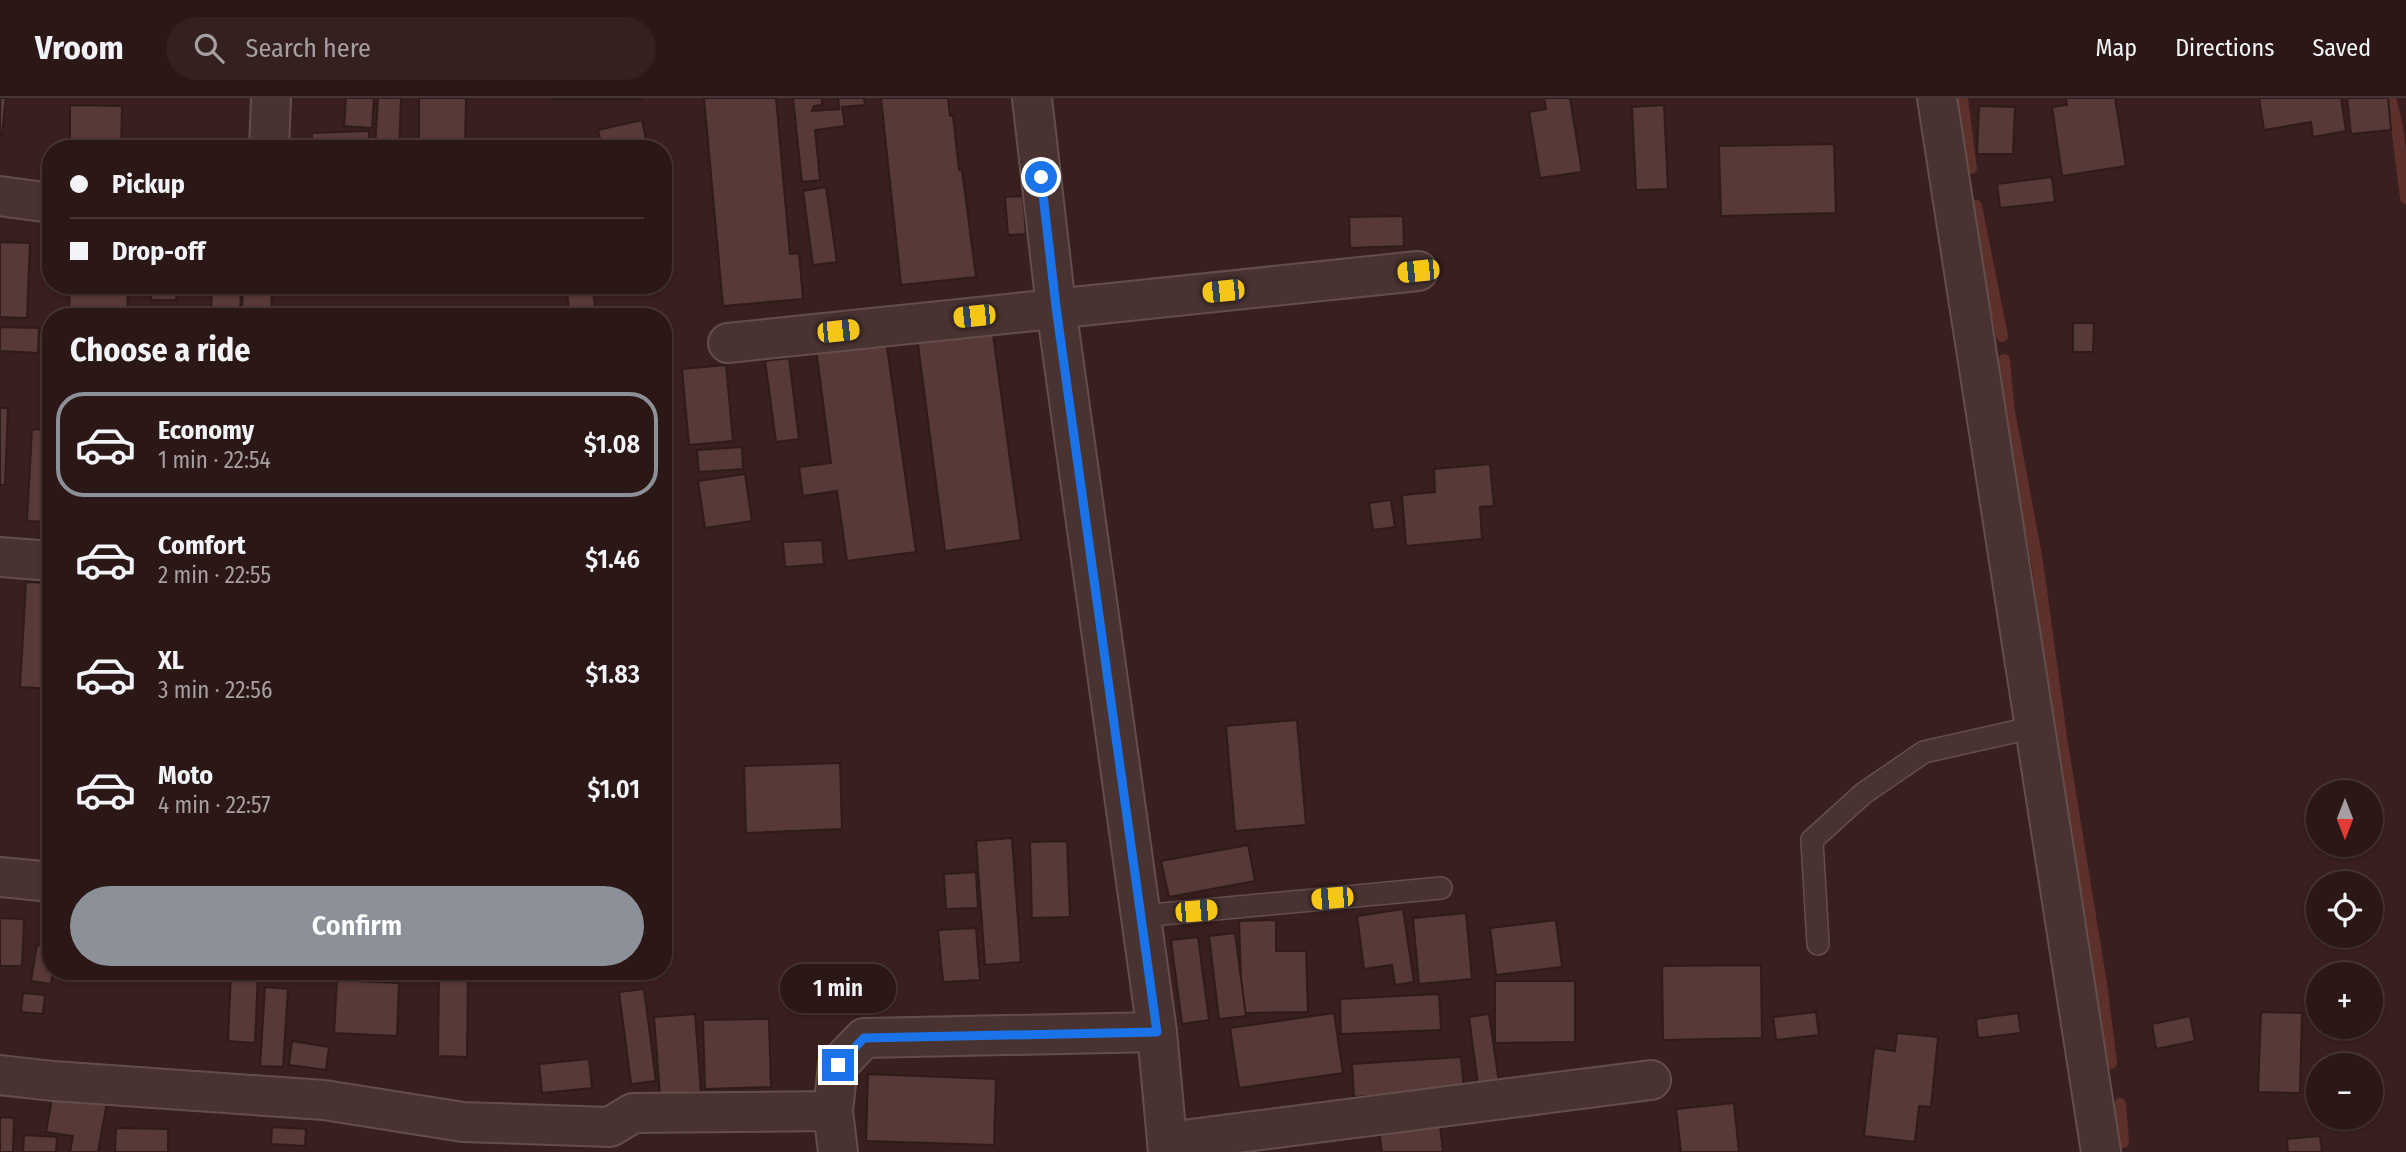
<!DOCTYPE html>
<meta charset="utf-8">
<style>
body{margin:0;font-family:"Fira Sans Condensed",sans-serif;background:#33201f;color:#f1f3f6;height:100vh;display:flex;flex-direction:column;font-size:26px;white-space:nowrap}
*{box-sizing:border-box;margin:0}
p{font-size:23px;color:#a69fa1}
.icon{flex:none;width:38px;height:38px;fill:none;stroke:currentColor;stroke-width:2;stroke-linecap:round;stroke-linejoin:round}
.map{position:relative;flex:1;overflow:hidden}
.details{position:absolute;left:42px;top:210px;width:630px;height:672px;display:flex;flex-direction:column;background:#2b1716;border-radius:28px;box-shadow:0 2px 5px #0004,0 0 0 2px #473635}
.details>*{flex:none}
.top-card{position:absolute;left:42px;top:42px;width:630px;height:154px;border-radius:28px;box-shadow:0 2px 5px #0004,0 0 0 2px #473635;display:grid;align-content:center;height:154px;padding:0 28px;background:#2b1716}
.needle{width:46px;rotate:180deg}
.fabs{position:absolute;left:2306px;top:682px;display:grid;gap:14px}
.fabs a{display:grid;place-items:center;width:77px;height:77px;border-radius:50%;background:#2b1716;box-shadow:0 2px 5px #0004,0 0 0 2px #473635;font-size:35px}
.end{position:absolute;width:32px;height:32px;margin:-16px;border:9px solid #1a73e8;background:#fff;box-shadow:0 0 0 4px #fff}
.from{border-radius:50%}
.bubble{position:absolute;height:49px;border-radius:24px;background:#2b1716;box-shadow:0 2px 5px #0004,0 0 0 2px #473635;font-size:23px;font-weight:600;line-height:49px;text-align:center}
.car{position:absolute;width:21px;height:42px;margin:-21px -10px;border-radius:9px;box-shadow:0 0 5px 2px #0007;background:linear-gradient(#f5c518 24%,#345 0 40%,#f5c518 0 76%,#345 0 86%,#f5c518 0)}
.top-card b{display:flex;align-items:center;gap:24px;height:66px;font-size:26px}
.top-card b+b{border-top:2px solid #473635}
.top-card i{width:18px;height:18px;background:#f1f3f6}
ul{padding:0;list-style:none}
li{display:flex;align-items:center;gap:21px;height:105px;margin:0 14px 10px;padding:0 14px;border:4px solid transparent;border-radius:28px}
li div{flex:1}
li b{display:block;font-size:26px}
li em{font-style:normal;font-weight:600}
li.selected{border-color:#8c9099}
li>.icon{width:63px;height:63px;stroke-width:1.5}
h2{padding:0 28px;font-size:32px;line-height:84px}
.action{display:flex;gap:14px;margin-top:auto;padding:14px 28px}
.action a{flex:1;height:80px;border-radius:42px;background:#8c9099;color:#fff;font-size:28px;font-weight:600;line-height:80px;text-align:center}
header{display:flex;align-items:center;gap:42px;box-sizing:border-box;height:98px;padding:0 35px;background:#2b1716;border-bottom:2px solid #473635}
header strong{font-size:33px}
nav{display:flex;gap:38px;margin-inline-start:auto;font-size:24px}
.search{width:490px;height:63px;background:#33201f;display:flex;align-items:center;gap:18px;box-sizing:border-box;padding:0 24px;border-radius:38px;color:#a69fa1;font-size:26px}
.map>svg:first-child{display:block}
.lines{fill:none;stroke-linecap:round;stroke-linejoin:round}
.stream{stroke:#5e302c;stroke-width:12}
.building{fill:#573937;stroke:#2f1b19;stroke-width:2}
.service-casing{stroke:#644e4c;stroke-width:24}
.minor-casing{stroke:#644e4c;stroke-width:42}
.service{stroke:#493331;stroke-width:21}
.minor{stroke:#493331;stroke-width:38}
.route{stroke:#1a73e8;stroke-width:9}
</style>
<header>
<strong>Vroom</strong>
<div class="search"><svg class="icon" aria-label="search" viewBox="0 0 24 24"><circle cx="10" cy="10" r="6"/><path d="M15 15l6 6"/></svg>Search here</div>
<nav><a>Map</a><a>Directions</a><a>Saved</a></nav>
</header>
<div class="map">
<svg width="2406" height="1054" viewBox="0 0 2406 1054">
<rect width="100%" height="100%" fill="#391f1e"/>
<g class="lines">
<g class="stream">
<polyline points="1962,0 1971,70"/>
<polyline points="2390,0 2397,28 2406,100"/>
<polyline points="1976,108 2002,238"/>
<polyline points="2004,262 2008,308 2037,463 2062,646 2101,886 2111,965"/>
<polyline points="2120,1006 2123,1044"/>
</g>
</g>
<g class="building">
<polygon points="0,0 6,0 2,37 0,37"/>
<polygon points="346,0 374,0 372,30 344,28"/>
<polygon points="378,0 401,0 399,51 375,51"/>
<polygon points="419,0 466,0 465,51 419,51"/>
<polygon points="553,0 641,0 641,2 553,1"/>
<polygon points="704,0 776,0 790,156 799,155 803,201 723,208"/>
<polygon points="793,0 822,0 822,7 814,8 812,13 839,11 838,0 864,0 865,7 842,9 845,28 815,32 820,82 802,84"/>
<polygon points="881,0 948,0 950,18 953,17 959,72 962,72 976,179 901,187"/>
<polygon points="1544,0 1570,0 1582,74 1540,80 1529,14 1546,11"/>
<polygon points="2066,0 2115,0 2126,68 2062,78 2052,9 2067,7"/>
<polygon points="2259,0 2341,0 2346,33 2313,39 2311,24 2264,32"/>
<polygon points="2347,0 2388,0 2391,32 2351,36"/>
<polygon points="70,7 122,8 121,51 70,51"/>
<polygon points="1664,7 1668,91 1636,92 1632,9"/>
<polygon points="1979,8 2015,9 2013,56 1977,56"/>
<polygon points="642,22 648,51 602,51 598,32"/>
<polygon points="369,33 369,51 312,51 312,35"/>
<polygon points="1834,46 1836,115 1721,118 1719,48"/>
<polygon points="2052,79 2055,104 2000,110 1997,86"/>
<polygon points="826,89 837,164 813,167 803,93"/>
<polygon points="1023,98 1026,136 1008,137 1005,99"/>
<polygon points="663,118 672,159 663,161"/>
<polygon points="1403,118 1404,148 1350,150 1349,119"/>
<polygon points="0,144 30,145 27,220 0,219"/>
<polygon points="70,187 128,187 127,219 69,219"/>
<polygon points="152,187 177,187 176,202 151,202"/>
<polygon points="212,187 241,187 240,214 211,213"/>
<polygon points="243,187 272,187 271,219 242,219"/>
<polygon points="593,192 596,219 570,219 567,195"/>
<polygon points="2073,225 2094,225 2093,254 2073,254"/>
<polygon points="0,229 39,230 38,255 0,253"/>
<polygon points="992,229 1021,442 945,453 917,239"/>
<polygon points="886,242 916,454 847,463 837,393 803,398 799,369 831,365 816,251"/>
<polygon points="789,260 799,341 776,344 765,263"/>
<polygon points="726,267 733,343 689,347 682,271"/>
<polygon points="0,310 8,310 5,387 0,387"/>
<polygon points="32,331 51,332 51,424 27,423"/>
<polygon points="742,349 743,371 699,374 697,352"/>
<polygon points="1490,366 1494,408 1480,409 1482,441 1406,448 1402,397 1435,394 1434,371"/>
<polygon points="745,376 752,423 705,430 698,383"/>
<polygon points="1391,402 1395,429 1373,432 1369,405"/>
<polygon points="822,442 824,466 785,469 783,444"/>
<polygon points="26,484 51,485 51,591 20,589"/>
<polygon points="1297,622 1306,727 1235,733 1226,628"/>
<polygon points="840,665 842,731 746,735 744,668"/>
<polygon points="1012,740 1021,864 985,867 976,743"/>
<polygon points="1067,743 1070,819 1032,820 1030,744"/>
<polygon points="1248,747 1255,783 1169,799 1161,763"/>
<polygon points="976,774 978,810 946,811 944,776"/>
<polygon points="1403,811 1414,884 1395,887 1392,867 1364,871 1357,818"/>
<polygon points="1466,815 1472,881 1419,886 1413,820"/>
<polygon points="0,820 24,821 22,868 0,868"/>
<polygon points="1276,822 1276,853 1306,853 1308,914 1242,915 1239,823"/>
<polygon points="1556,822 1562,869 1496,877 1490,830"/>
<polygon points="976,830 980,882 943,884 938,832"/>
<polygon points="1235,835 1246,918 1219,921 1209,838"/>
<polygon points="1198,839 1209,922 1182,926 1171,842"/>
<polygon points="37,847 51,849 51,873 53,873 51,886 31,883"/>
<polygon points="1761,867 1762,940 1663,942 1662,868"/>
<polygon points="231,873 258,873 255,945 228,943"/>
<polygon points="439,873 468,873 467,959 438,958"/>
<polygon points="488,873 549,873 549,883 488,880"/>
<polygon points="337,882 399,885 397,938 334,935"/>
<polygon points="1495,883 1575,883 1575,944 1495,945"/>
<polygon points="265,889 288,891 283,969 260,968"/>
<polygon points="644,891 656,983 631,986 619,894"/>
<polygon points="23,895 45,897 43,916 21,914"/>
<polygon points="1439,896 1441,932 1341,936 1340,901"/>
<polygon points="1816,914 1819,937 1776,942 1773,919"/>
<polygon points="2261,914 2302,915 2300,995 2258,994"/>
<polygon points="1334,915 1343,975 1239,990 1230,930"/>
<polygon points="2018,915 2021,935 1978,940 1976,921"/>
<polygon points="695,916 701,994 660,997 654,919"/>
<polygon points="1489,916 1499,984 1478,987 1469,919"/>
<polygon points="2190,918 2195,943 2156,951 2152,926"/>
<polygon points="769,921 771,989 705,991 703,922"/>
<polygon points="1897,935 1938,939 1931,1009 1919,1008 1915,1044 1864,1038 1874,950 1895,953"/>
<polygon points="292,943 329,949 326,972 289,967"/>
<polygon points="1461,959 1464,992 1354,999 1352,966"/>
<polygon points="589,961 592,990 542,995 539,966"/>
<polygon points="868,976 996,981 994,1047 866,1043"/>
<polygon points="53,995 107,1004 98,1054 70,1054 73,1038 46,1034"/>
<polygon points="1734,1005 1739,1054 1681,1054 1676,1011"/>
<polygon points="0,1019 14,1020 13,1054 0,1054"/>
<polygon points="1440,1027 1443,1054 1382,1054 1379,1034"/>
<polygon points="272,1029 306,1031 305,1048 271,1046"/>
<polygon points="116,1030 168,1031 168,1054 115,1054"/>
<polygon points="24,1037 57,1039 56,1054 23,1054"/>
<polygon points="2320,1038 2322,1054 2288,1054 2287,1041"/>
</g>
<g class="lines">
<g class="service-casing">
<g id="service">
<polyline points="1141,818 1441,790"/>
<polyline points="1818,846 1812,742 1864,695 1924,654 2035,629"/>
</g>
</g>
<g class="minor-casing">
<g id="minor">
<polyline points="1032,0 1056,209 1157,934 1168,1054"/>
<polyline points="1937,0 2101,1054"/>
<polyline points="269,51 271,0"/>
<polyline points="0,98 51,105"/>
<polyline points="728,245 1418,173"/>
<polyline points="0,459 51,463"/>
<polyline points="0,779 51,784"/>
<polyline points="0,977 53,983 324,1002 463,1024 610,1029 633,1015 833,1013"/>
<polyline points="1167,1044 1651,982"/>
<polyline points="838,1054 833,1013 838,967 864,940 1157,934"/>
</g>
</g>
<use href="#service" class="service"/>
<use href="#minor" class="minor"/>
</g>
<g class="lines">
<polyline class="route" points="838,967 864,940 1157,934 1056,209 1041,79"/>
</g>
</svg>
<div class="fabs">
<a><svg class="needle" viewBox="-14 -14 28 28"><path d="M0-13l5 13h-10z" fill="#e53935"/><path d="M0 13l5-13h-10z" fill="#a69fa1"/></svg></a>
<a><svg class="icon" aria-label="locate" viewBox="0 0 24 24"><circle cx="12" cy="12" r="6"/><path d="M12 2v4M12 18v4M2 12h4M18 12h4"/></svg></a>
<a>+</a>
<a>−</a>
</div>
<i class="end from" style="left:1041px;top:79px"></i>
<i class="end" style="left:838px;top:967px"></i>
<div class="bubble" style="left:780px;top:866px;width:116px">1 min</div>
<i class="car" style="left:1418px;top:173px;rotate:264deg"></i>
<i class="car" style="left:1223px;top:193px;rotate:264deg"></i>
<i class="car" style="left:974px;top:218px;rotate:264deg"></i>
<i class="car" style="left:838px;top:233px;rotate:84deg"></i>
<i class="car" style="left:1332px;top:800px;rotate:265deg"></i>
<i class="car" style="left:1196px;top:813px;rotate:85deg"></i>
<div class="top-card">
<b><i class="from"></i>Pickup</b>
<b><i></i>Drop-off</b>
</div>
<section class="details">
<h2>Choose a ride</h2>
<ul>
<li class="selected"><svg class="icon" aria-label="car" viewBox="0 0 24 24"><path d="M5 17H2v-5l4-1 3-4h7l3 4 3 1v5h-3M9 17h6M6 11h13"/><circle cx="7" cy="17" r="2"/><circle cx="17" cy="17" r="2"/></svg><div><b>Economy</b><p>1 min · 22:54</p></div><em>$1.08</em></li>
<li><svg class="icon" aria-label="car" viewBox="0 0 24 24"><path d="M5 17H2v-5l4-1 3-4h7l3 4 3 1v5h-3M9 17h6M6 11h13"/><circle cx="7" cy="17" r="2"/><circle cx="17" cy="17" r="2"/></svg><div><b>Comfort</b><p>2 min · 22:55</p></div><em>$1.46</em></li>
<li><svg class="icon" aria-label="car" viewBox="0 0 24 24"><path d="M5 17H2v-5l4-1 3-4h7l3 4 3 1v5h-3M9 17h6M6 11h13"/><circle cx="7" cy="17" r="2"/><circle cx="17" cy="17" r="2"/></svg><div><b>XL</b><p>3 min · 22:56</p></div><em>$1.83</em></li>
<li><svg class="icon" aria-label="car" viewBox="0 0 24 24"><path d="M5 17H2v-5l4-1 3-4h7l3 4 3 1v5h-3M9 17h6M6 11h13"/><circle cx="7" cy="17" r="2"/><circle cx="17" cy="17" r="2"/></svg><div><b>Moto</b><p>4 min · 22:57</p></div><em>$1.01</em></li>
</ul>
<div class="action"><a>Confirm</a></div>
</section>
</div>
